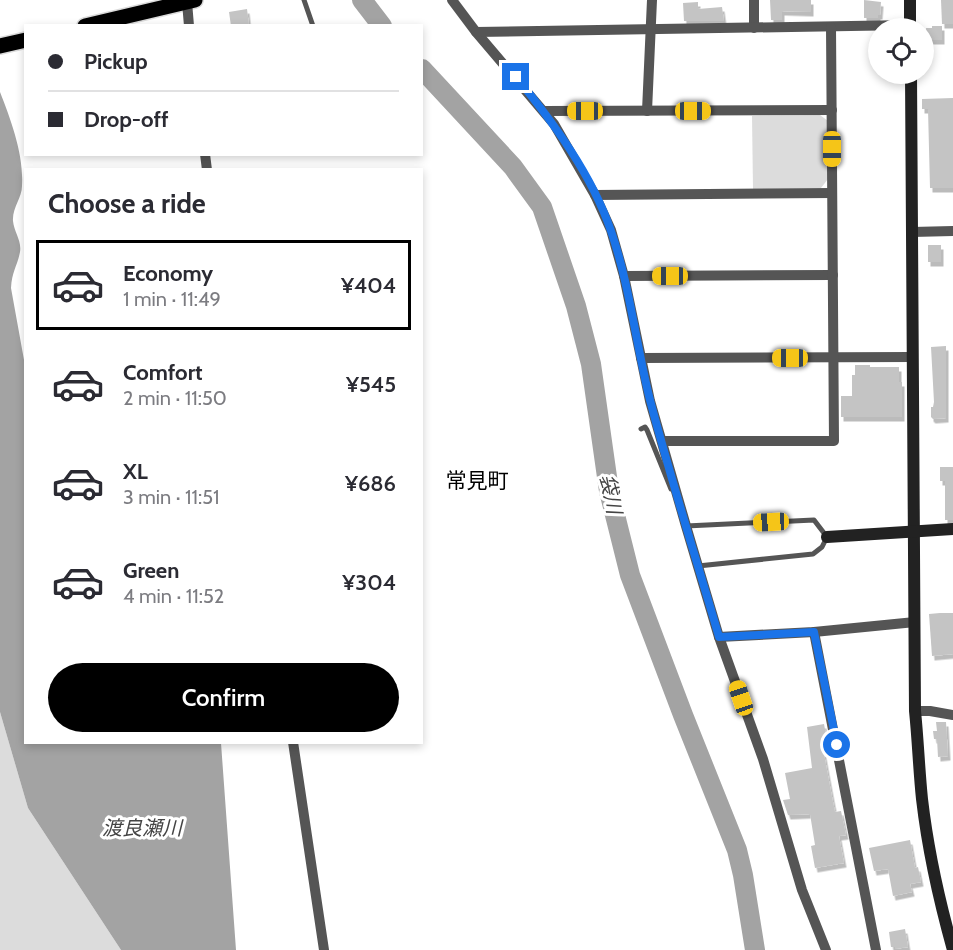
<!DOCTYPE html>
<meta charset="utf-8">
<style>
body{margin:0;font-family:Cabin,"Noto Sans JP",sans-serif;background:#f2f2f3;color:#2b2b33;height:100vh;display:flex;flex-direction:column;font-size:22px;white-space:nowrap}
*{box-sizing:border-box;margin:0}
p{font-size:20px;color:#7c7c81}
.icon{flex:none;width:33px;height:33px;fill:none;stroke:currentColor;stroke-width:2;stroke-linecap:round;stroke-linejoin:round}
.map{position:relative;flex:1;overflow:hidden}
.sheet{position:absolute;left:24px;top:168px;width:399px;height:576px;display:flex;flex-direction:column;background:#fff;border-radius:0px;box-shadow:0 3px 9px #0003}
.sheet>*{flex:none}
.banner{position:absolute;left:24px;top:24px;width:399px;height:132px;border-radius:0px;box-shadow:0 3px 9px #0003;display:grid;align-content:center;height:132px;padding:0 24px;background:#fff}
.buttons{position:absolute;left:868px;top:18px;display:grid;gap:12px}
.buttons a{display:grid;place-items:center;width:66px;height:66px;border-radius:50%;background:#fff;box-shadow:0 3px 9px #0003;font-size:30px}
.end{position:absolute;width:27px;height:27px;margin:-14px;border:8px solid #1a73e8;background:#fff;box-shadow:0 0 0 3px #fff}
.from{border-radius:50%}
.car{position:absolute;width:18px;height:36px;margin:-18px -9px;border-radius:8px;box-shadow:0 0 4px 2px #0007;background:linear-gradient(#f5c518 24%,#345 0 40%,#f5c518 0 76%,#345 0 86%,#f5c518 0)}
.banner b{display:flex;align-items:center;gap:21px;height:57px;font-size:22px}
.banner b+b{border-top:2px solid #e1e1e2}
.banner i{width:15px;height:15px;background:#2b2b33}
ul{padding:0;list-style:none}
li{display:flex;align-items:center;gap:18px;height:90px;margin:0 12px 9px;padding:0 12px;border:3px solid transparent;border-radius:0px}
li div{flex:1}
li b{display:block;font-size:22px}
li em{font-style:normal;font-weight:600}
li.on{border-color:#000}
li>.icon{width:54px;height:54px;stroke-width:1.5}
h2{padding:0 24px;font-size:27px;line-height:72px}
.action{display:flex;gap:12px;margin-top:auto;padding:12px 24px}
.action a{flex:1;height:69px;border-radius:36px;background:#000;color:#fff;font-size:24px;font-weight:600;line-height:69px;text-align:center}
.map>svg:first-child{display:block}
.green{fill:#dcdcdc}
.water{fill:#a3a3a3}
.lines{fill:none;stroke-linecap:round;stroke-linejoin:round}
.river{stroke:#a3a3a3;stroke-width:20}
.building{fill:#c4c4c4;filter:url(#shadow)}
.primary-casing{stroke:#dbdbdb;stroke-width:18}
.lane{stroke:#555;stroke-width:5}
.street{stroke:#555;stroke-width:10}
.secondary{stroke:#222;stroke-width:12}
.primary{stroke:#000;stroke-width:15}
.route{stroke:#1a73e8;stroke-width:8}
.labels{text-anchor:middle;stroke-width:6;stroke-linejoin:round;paint-order:stroke}
.water-label{font-size:20px;font-style:italic;fill:#444;stroke:#fff}
.quarter-label{font-size:21px;fill:#000;stroke:#fff}
</style>
<div class="map">
<svg width="953" height="950" viewBox="0 0 953 950">
<defs>
<filter id="shadow"><feDropShadow dx="2.5" dy="4.5" stdDeviation="0" flood-color="#0004"/></filter>
</defs>
<rect width="100%" height="100%" fill="#fff"/>
<g class="green">
<polygon points="820,115 828,121 828,179 821,188 753,189 752,116"/>
<polygon points="0,712 28,808 121,950 0,950"/>
</g>
<path class="water" d="M0,92C11,120 24,155 22,186C22,198 12,208 13,221C14,232 22,241 20,252C17,267 12,271 11,288L26,371V742L221,743L236,950H121L28,808L0,712Z"/>
<g class="lines">
<g class="river">
<polyline points="362,0 382,26"/>
<polyline points="422,69 513,167 542,207 576,306 591,364 609,491 630,575 683,715 737,850 743,875 755,950"/>
</g>
</g>
<g class="building">
<polygon points="770,0 811,0 811,12 782,11 782,20 771,20"/>
<polygon points="864,0 881,2 880,15 878,15 878,18 864,18"/>
<polygon points="941,0 953,0 953,24 942,24"/>
<polygon points="698,2 698,9 722,7 724,21 684,21 683,3"/>
<polygon points="247,9 249,26 231,26 229,12"/>
<polygon points="932,26 942,26 942,40 927,40 926,28 932,28"/>
<polygon points="953,98 953,188 930,188 928,109 922,109 922,99"/>
<rect x="928" y="245" width="13" height="17"/>
<polygon points="946,346 946,418 933,419 931,417 931,407 933,407 934,402 931,347"/>
<polygon points="855,365 870,365 870,367 899,367 899,382 902,382 902,417 841,417 841,396 852,396 852,375 855,375"/>
<polygon points="940,467 953,467 953,520 945,520 945,481 940,481"/>
<polygon points="940,613 953,613 953,654 932,656 929,614"/>
<polygon points="936,722 946,722 948,756 938,757 937,739 934,739 933,731 937,731"/>
<polygon points="824,724 826,735 821,738 832,797 835,812 841,811 846,835 839,836 844,863 815,868 811,846 815,845 810,814 788,815 783,800 790,799 785,773 812,768 807,727"/>
<polygon points="910,840 915,868 918,867 921,882 910,884 912,892 893,896 888,869 874,871 869,848"/>
<polygon points="905,929 908,947 895,949 895,947 891,947 889,932"/>
</g>
<g class="lines">
<g class="primary-casing">
<g id="primary">
<polyline points="85,26 195,0"/>
<polyline points="0,46 26,40"/>
</g>
</g>
<g class="lane">
<polyline points="304,0 313,26"/>
<polyline points="641,429 645,427 647,430 671,489"/>
<polyline points="686,526 814,520 827,537 822,547 813,554 698,566"/>
</g>
<g class="street">
<polyline points="452,0 476,32 554,124 595,195 611,230 624,276 650,401 686,526 719,637 763,759 802,890 826,950"/>
<polyline points="754,0 754,28"/>
<polyline points="187,2 189,26"/>
<polyline points="476,32 910,25"/>
<polyline points="544,111 832,110"/>
<polyline points="647,111 652,0"/>
<polyline points="205,154 207,170"/>
<polyline points="595,195 832,193"/>
<polyline points="912,232 953,231"/>
<polyline points="624,276 833,275"/>
<polyline points="641,358 913,357"/>
<polyline points="662,441 834,441 831,27"/>
<polyline points="814,632 876,950"/>
<polyline points="719,637 814,632 915,622"/>
<polyline points="915,711 930,711 953,715"/>
<polyline points="293,742 324,950"/>
</g>
<g class="secondary">
<polyline points="910,0 910,28"/>
<path d="M911,74L915,711C918,740 919,770 922,799C928,851 939,900 953,950"/>
<polyline points="827,537 953,529"/>
</g>
<use href="#primary" class="primary"/>
</g>
<g class="lines">
<path class="route" d="M516,77C553,122 592,175 611,231C630,286 636,345 650,400C671,480 696,558 719,637L814,632L837,745"/>
</g>
<g class="labels">
<g class="water-label">
<text transform="translate(611 494) rotate(79)" y="7">袋川</text>
<text x="142" y="835">渡良瀬川</text>
</g>
<g class="quarter-label">
<text x="477" y="488">常見町</text>
</g>
</g>
</svg>
<div class="buttons">
<a><svg class="icon" aria-label="locate" viewBox="0 0 24 24"><circle cx="12" cy="12" r="6"/><path d="M12 2v4M12 18v4M2 12h4M18 12h4"/></svg></a>
</div>
<i class="end from" style="left:837px;top:745px"></i>
<i class="end" style="left:516px;top:77px"></i>
<i class="car" style="left:585px;top:111px;rotate:270deg"></i>
<i class="car" style="left:693px;top:111px;rotate:90deg"></i>
<i class="car" style="left:832px;top:149px;rotate:180deg"></i>
<i class="car" style="left:670px;top:276px;rotate:270deg"></i>
<i class="car" style="left:790px;top:358px;rotate:270deg"></i>
<i class="car" style="left:771px;top:522px;rotate:267deg"></i>
<i class="car" style="left:741px;top:698px;rotate:341deg"></i>
<div class="banner">
<b><i class="from"></i>Pickup</b>
<b><i></i>Drop-off</b>
</div>
<section class="sheet">
<h2>Choose a ride</h2>
<ul>
<li class="on"><svg class="icon" aria-label="car" viewBox="0 0 24 24"><path d="M5 17H2v-5l4-1 3-4h7l3 4 3 1v5h-3M9 17h6M6 11h13"/><circle cx="7" cy="17" r="2"/><circle cx="17" cy="17" r="2"/></svg><div><b>Economy</b><p>1 min · 11:49</p></div><em>¥404</em></li>
<li><svg class="icon" aria-label="car" viewBox="0 0 24 24"><path d="M5 17H2v-5l4-1 3-4h7l3 4 3 1v5h-3M9 17h6M6 11h13"/><circle cx="7" cy="17" r="2"/><circle cx="17" cy="17" r="2"/></svg><div><b>Comfort</b><p>2 min · 11:50</p></div><em>¥545</em></li>
<li><svg class="icon" aria-label="car" viewBox="0 0 24 24"><path d="M5 17H2v-5l4-1 3-4h7l3 4 3 1v5h-3M9 17h6M6 11h13"/><circle cx="7" cy="17" r="2"/><circle cx="17" cy="17" r="2"/></svg><div><b>XL</b><p>3 min · 11:51</p></div><em>¥686</em></li>
<li><svg class="icon" aria-label="car" viewBox="0 0 24 24"><path d="M5 17H2v-5l4-1 3-4h7l3 4 3 1v5h-3M9 17h6M6 11h13"/><circle cx="7" cy="17" r="2"/><circle cx="17" cy="17" r="2"/></svg><div><b>Green</b><p>4 min · 11:52</p></div><em>¥304</em></li>
</ul>
<div class="action"><a>Confirm</a></div>
</section>
</div>
